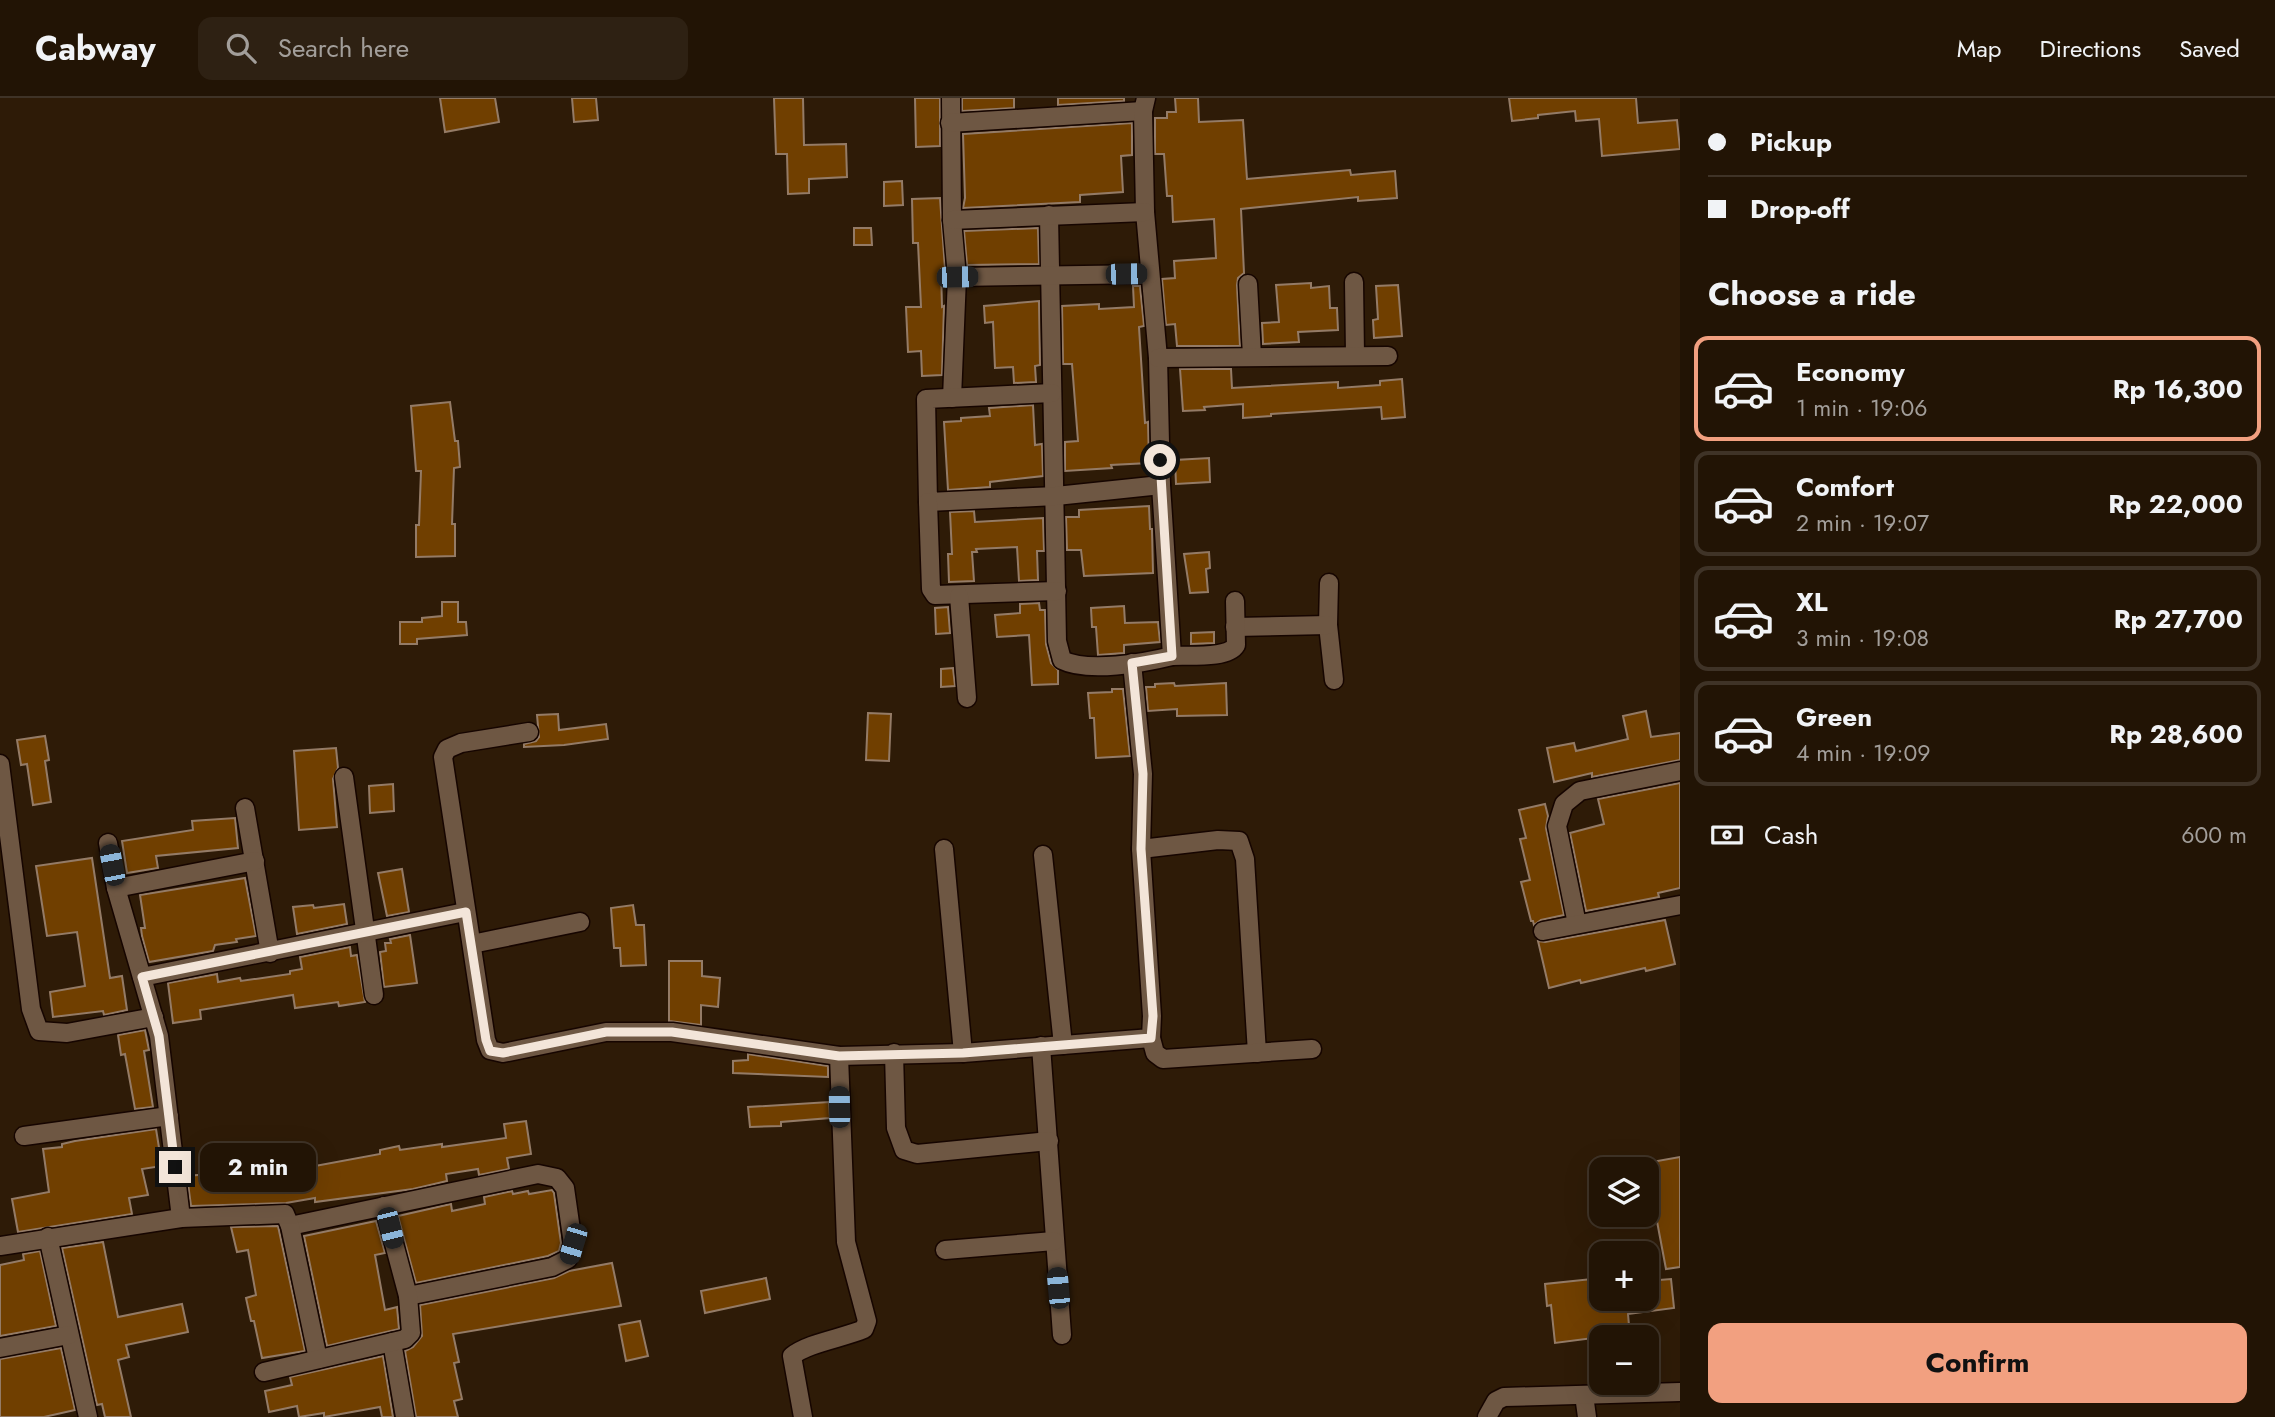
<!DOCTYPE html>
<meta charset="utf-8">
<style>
body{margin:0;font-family:Jost,sans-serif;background:#2e2113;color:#f1f3f6;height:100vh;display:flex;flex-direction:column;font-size:26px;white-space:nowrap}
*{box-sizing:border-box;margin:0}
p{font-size:23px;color:#a29e9a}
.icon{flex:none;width:38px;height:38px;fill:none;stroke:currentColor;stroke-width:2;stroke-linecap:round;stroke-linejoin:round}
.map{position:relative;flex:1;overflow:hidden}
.details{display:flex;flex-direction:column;background:#221405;width:595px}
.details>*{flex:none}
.top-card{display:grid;align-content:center;height:154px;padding:0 28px;background:#221405}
.tools{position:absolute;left:1589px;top:1059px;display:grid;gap:14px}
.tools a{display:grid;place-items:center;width:70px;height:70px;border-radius:14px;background:#221405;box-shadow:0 7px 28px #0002,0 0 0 2px #3f3327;font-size:35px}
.end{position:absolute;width:32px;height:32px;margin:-16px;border:9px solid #f3e5d9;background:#111;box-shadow:0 0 0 4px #111}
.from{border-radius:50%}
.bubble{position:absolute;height:49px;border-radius:14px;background:#221405;box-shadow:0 7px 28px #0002,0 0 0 2px #3f3327;font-size:23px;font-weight:700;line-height:49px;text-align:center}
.car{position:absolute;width:21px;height:42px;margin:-21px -10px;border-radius:9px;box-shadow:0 0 5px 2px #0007;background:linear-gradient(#222 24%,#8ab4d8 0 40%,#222 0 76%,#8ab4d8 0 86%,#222 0)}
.top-card b{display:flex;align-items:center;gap:24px;height:66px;font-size:26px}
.top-card b+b{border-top:2px solid #3f3327}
.top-card i{width:18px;height:18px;background:#f1f3f6}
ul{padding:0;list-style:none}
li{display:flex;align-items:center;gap:21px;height:105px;margin:0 14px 10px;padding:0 14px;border:4px solid #3f3327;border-radius:14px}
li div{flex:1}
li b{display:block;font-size:26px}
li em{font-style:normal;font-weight:700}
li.active{border-color:#f2a080}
li>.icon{width:63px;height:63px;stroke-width:1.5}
h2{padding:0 28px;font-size:32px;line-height:84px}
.pay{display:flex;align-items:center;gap:18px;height:77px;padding:0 28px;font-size:26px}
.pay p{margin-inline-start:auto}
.button{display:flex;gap:14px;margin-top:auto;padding:14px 28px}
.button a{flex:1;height:80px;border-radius:14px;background:#f2a080;color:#111;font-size:28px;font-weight:700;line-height:80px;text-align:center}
header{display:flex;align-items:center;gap:42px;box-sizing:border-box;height:98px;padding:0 35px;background:#221405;border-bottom:2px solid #3f3327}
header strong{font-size:33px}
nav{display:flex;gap:38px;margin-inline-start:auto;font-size:24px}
.search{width:490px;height:63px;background:#2e2113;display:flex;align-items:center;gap:18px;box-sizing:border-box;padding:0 24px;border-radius:14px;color:#a29e9a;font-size:26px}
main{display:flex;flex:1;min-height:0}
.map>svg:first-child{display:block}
.building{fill:#703f00;stroke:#947b66;stroke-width:2}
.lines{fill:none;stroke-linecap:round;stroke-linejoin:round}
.street-casing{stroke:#160500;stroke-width:21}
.street{stroke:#6e5743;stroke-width:18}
.route{stroke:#f3e5d9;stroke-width:9}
</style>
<header>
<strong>Cabway</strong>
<div class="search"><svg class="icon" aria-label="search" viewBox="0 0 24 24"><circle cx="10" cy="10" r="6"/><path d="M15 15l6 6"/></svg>Search here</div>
<nav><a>Map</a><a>Directions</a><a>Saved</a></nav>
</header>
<main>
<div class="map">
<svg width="1680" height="1319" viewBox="0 0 1680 1319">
<rect width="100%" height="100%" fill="#2e1b07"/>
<g class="building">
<polygon points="440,0 495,0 499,24 445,34"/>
<polygon points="572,0 596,0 598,22 574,24"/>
<polygon points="774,0 803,0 804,47 846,46 847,79 809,81 809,95 788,96 787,56 776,56"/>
<polygon points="915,0 940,0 940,48 916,49"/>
<polygon points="962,0 1014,0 1014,10 962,13"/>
<polygon points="1058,0 1124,0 1124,3 1058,7"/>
<polygon points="1175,0 1198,0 1199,24 1243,22 1247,81 1350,72 1351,77 1395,73 1397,100 1358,103 1358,99 1241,111 1244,175 1238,180 1237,187 1240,248 1177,248 1175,226 1166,227 1162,181 1175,180 1174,163 1216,160 1214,121 1173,124 1172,98 1167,98 1164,56 1155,56 1155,20 1167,20 1167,14 1176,14"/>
<polygon points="1509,0 1636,0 1638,25 1677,22 1680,51 1602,58 1599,21 1576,23 1575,13 1538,17 1538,20 1512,23"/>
<polygon points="1132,25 1132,57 1121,58 1123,94 1080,97 1080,104 963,110 965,100 963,36"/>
<polygon points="902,83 903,107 884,108 884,84"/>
<polygon points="940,100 945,171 941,171 942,209 944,208 942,277 922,278 921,253 908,254 906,209 921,209 918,145 913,145 912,101"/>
<polygon points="854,130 871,130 872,147 854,147"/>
<polygon points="1038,130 1039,166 967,167 964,133"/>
<polygon points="1311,185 1311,190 1329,188 1330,210 1337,210 1338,232 1298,234 1299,244 1263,246 1262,225 1279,224 1276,187"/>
<polygon points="1398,187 1402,238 1374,240 1373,222 1378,221 1376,188"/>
<polygon points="1133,188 1140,188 1144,228 1139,229 1145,325 1148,324 1149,365 1111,367 1112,370 1065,373 1065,344 1078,343 1072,266 1063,266 1062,208 1099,206 1099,211 1134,209"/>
<polygon points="1039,203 1040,267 1035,268 1036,284 1014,285 1013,269 995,270 993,224 985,225 984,208"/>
<polygon points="1180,271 1231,271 1232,290 1338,284 1338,290 1380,287 1380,283 1402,281 1405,319 1382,321 1381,309 1271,316 1271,318 1243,320 1243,306 1204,309 1205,312 1183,313"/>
<polygon points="450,304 455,343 458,343 460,369 454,370 452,426 455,426 455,458 416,459 416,427 419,427 421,373 416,373 411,308"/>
<polygon points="1033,307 1035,347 1042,346 1043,378 990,384 990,389 948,392 944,324 961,323 961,320 990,318 989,310"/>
<polygon points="1209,360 1210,384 1176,386 1175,362"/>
<polygon points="1149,408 1150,431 1152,431 1153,475 1084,478 1081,452 1067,452 1066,419 1079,419 1079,412"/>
<polygon points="974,413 975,424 1043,420 1044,453 1037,453 1038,482 1019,483 1017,449 976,451 977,454 972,454 974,483 949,484 948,456 952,456 950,414"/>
<polygon points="1209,454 1210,470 1206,471 1208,494 1190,495 1184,456"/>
<polygon points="442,504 458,504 458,524 466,524 467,537 417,541 417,546 400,546 400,524 422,524 422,520 442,518"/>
<polygon points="1039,505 1040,512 1045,512 1046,546 1051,565 1058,572 1058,586 1032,587 1029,537 997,539 995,517 1020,515 1020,506"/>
<polygon points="1124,508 1125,525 1158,524 1160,544 1124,547 1124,555 1098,557 1096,529 1092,529 1091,510"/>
<polygon points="948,509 950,535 936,536 935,510"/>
<polygon points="1214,534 1214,545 1191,546 1191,535"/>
<polygon points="953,570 955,588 941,589 941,571"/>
<polygon points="1174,585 1175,588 1226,585 1227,617 1177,618 1177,611 1148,613 1146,589 1155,589 1155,586"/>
<polygon points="1112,591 1123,591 1130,658 1096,660 1094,620 1090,620 1088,595 1112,594"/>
<polygon points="1646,613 1651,639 1680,635 1680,662 1592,679 1592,675 1554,684 1547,650 1574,645 1576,653 1628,641 1623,618"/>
<polygon points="868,615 891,616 889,663 866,662"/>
<polygon points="558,616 559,632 606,626 608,641 564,647 524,649 524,646 536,643 539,639 537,617"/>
<polygon points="45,638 49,662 45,663 51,704 33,707 27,666 21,667 17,642"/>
<polygon points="336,650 338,670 333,681 337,729 299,732 294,653"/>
<polygon points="1680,685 1680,790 1658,795 1659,799 1586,813 1570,735 1604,726 1598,701"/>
<polygon points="393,686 394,713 370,715 369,688"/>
<polygon points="1545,706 1548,718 1546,730 1564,817 1541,822 1534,827 1533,823 1531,823 1521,784 1530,782 1520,741 1526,740 1519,712"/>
<polygon points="235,720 238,750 156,758 158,770 127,775 122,743 193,732 192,723"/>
<polygon points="92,760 110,880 122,878 127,912 104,917 103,913 53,919 50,894 85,888 77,834 47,838 36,768"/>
<polygon points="402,771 409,814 387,818 378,775"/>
<polygon points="245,780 256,838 236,841 237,844 215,847 213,853 149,864 142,838 141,830 145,830 140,797"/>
<polygon points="344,806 347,826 297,836 293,809 313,807 314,810"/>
<polygon points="633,807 636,827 644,827 646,867 621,868 620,850 614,850 611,810"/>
<polygon points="1665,822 1675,866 1646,873 1645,870 1581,885 1580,882 1549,890 1538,843 1545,844"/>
<polygon points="410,837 417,885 384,889 380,854 386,853 385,845 391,845 390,841"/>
<polygon points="350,849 351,858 357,857 365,904 339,908 338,904 295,910 293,897 200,912 201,921 173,925 168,885 217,876 218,884 240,880 241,883 290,876 290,873 302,871 300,859"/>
<polygon points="669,863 702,863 702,878 720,880 718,909 701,907 701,927 669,923"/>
<polygon points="145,932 149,952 144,953 153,1009 135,1011 125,956 121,957 118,937"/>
<polygon points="748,956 828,968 828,979 733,975 733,963 748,962"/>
<polygon points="829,1004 830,1020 781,1024 781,1028 750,1029 748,1009"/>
<polygon points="526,1023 531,1056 507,1060 509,1071 479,1077 478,1071 446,1076 447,1083 413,1091 315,1104 315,1100 286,1105 191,1108 187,1078 231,1074 232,1080 261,1075 261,1078 380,1056 380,1052 399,1048 400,1052 442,1046 442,1049 506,1040 504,1026"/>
<polygon points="156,1031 162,1068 142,1071 148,1097 129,1100 132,1116 18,1134 12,1101 49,1094 43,1051 62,1049 62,1046 75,1043"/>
<polygon points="1680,1059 1680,1169 1666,1171 1646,1065"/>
<polygon points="552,1092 554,1095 561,1145 559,1153 548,1158 416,1185 398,1118 451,1106 452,1113 485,1106 484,1099 512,1093 513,1096 528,1093 529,1096"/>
<polygon points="376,1123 385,1155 375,1157 385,1212 397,1209 399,1231 327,1248 304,1138"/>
<polygon points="278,1128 305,1253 262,1260 254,1223 251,1223 246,1200 256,1197 248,1152 237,1154 231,1129"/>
<polygon points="103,1144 118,1219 182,1206 188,1234 126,1247 129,1259 118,1262 131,1319 105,1319 102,1306 97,1307 62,1150"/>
<polygon points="40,1153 56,1228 0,1238 0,1167 24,1162 23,1156"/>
<polygon points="612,1165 621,1208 453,1236 459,1264 454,1265 462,1301 454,1303 458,1319 416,1319 405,1253 413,1249 422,1238 420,1207 554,1180 569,1173"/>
<polygon points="766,1180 770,1201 705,1215 701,1193"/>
<polygon points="1601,1180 1601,1200 1647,1200 1647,1183 1671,1181 1674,1210 1628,1216 1630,1239 1601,1239 1555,1245 1551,1207 1547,1208 1545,1186"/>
<polygon points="640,1223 648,1258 626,1263 619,1227"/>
<polygon points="61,1250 75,1312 44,1319 0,1319 0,1261"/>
<polygon points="383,1258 393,1319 382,1319 380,1309 324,1319 324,1315 299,1319 297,1308 269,1314 265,1293 292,1287 290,1279"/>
</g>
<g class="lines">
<g class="street-casing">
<g id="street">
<polyline points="951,0 952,122 957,179 952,300"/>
<polyline points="950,25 1143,13"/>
<path d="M1049,117L1057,543L1062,562C1088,575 1144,565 1172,558L1161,387L1158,260L1145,114L1143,13L1146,0"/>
<polyline points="952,122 1145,114"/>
<polyline points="957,179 1150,176"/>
<polyline points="1354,184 1355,257"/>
<polyline points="1248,186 1252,258"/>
<polyline points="1158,260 1388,258"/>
<polyline points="1052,295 926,301 928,404 1056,398 1161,387"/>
<polyline points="928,404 931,491 935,497 1057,493"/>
<polyline points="1329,485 1328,527 1334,582"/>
<polyline points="959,498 967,600"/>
<polyline points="1235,529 1328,527"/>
<path d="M1172,558C1188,557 1228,561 1236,547L1235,503"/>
<polyline points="529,634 461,645 447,651 443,659 486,942 490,952 503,955 606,934 672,934 839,958 963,955 1151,940 1152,918 1141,751 1143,676 1132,565"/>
<polyline points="0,666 31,911 39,933 67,935 154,919"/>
<polyline points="344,679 374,897"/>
<polyline points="245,710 270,855"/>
<polyline points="108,745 116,790 159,938 181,1120"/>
<polyline points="944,751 963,955"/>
<polyline points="1141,751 1218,742 1239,743 1245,761 1257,955"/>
<polyline points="1043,757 1063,947"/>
<polyline points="116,790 255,763"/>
<polyline points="1577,826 1557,728 1564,706 1580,693 1680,673"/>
<polyline points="1543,833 1680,807"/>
<polyline points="472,846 580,824"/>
<polyline points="142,879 465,814"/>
<polyline points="1151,940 1155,955 1163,961 1312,951"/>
<polyline points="1041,948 1062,1237"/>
<polyline points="894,955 896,1030 904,1052 917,1056 1049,1043"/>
<polyline points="24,1038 169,1018"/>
<polyline points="290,1128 538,1076 557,1080 565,1090 573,1146 568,1161 552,1169 408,1198"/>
<polyline points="48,1139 88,1319"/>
<polyline points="0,1148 181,1120 285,1116 290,1128 318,1261"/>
<polyline points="945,1152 1054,1143"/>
<polyline points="392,1244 405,1319"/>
<polyline points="0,1250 69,1237"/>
<polyline points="264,1274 405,1241 411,1235 408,1198 384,1108"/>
<polyline points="1584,1297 1587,1319"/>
<path d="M803,1319L792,1258C808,1245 843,1240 864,1231L867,1223L846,1144L839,958"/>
<polyline points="1487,1319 1496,1303 1504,1299 1680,1294"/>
</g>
</g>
<use href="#street" class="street"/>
</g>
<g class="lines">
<polyline class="route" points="175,1069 159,938 142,879 466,814 486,942 490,953 503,955 606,934 672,934 839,958 963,955 1151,940 1153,918 1141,751 1143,676 1132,565 1172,558 1160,362"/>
</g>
</svg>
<div class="tools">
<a><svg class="icon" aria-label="layers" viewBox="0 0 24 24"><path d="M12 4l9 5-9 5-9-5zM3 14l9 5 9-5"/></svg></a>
<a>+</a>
<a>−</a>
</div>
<i class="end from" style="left:1160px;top:362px"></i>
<i class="end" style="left:175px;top:1069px"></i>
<div class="bubble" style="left:200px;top:1045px;width:116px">2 min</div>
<i class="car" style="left:1126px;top:176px;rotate:89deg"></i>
<i class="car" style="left:957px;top:179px;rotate:89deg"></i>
<i class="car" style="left:112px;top:767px;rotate:349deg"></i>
<i class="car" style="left:839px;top:1009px;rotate:359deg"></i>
<i class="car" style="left:390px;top:1130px;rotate:166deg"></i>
<i class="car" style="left:573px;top:1146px;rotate:197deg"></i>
<i class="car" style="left:1058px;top:1190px;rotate:355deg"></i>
</div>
<section class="details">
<div class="top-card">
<b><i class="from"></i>Pickup</b>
<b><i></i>Drop-off</b>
</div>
<h2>Choose a ride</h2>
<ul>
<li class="active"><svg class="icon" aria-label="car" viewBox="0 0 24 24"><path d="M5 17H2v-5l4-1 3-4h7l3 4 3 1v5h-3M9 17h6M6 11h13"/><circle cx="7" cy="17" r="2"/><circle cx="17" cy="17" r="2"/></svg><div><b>Economy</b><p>1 min · 19:06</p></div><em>Rp 16,300</em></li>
<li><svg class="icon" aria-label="car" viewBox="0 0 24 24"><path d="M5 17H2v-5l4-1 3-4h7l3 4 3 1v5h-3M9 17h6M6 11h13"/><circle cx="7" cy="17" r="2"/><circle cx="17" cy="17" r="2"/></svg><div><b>Comfort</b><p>2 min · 19:07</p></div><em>Rp 22,000</em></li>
<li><svg class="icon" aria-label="car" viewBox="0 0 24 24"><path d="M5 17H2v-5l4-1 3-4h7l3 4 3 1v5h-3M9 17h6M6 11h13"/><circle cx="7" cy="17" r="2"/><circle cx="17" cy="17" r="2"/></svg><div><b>XL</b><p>3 min · 19:08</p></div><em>Rp 27,700</em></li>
<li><svg class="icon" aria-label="car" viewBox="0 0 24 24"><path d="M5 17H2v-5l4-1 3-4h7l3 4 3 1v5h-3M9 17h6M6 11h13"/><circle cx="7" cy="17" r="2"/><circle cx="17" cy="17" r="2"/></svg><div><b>Green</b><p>4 min · 19:09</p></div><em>Rp 28,600</em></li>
</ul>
<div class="pay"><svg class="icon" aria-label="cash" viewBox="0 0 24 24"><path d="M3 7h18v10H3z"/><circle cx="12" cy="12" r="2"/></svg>Cash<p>600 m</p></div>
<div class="button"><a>Confirm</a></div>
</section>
</main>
